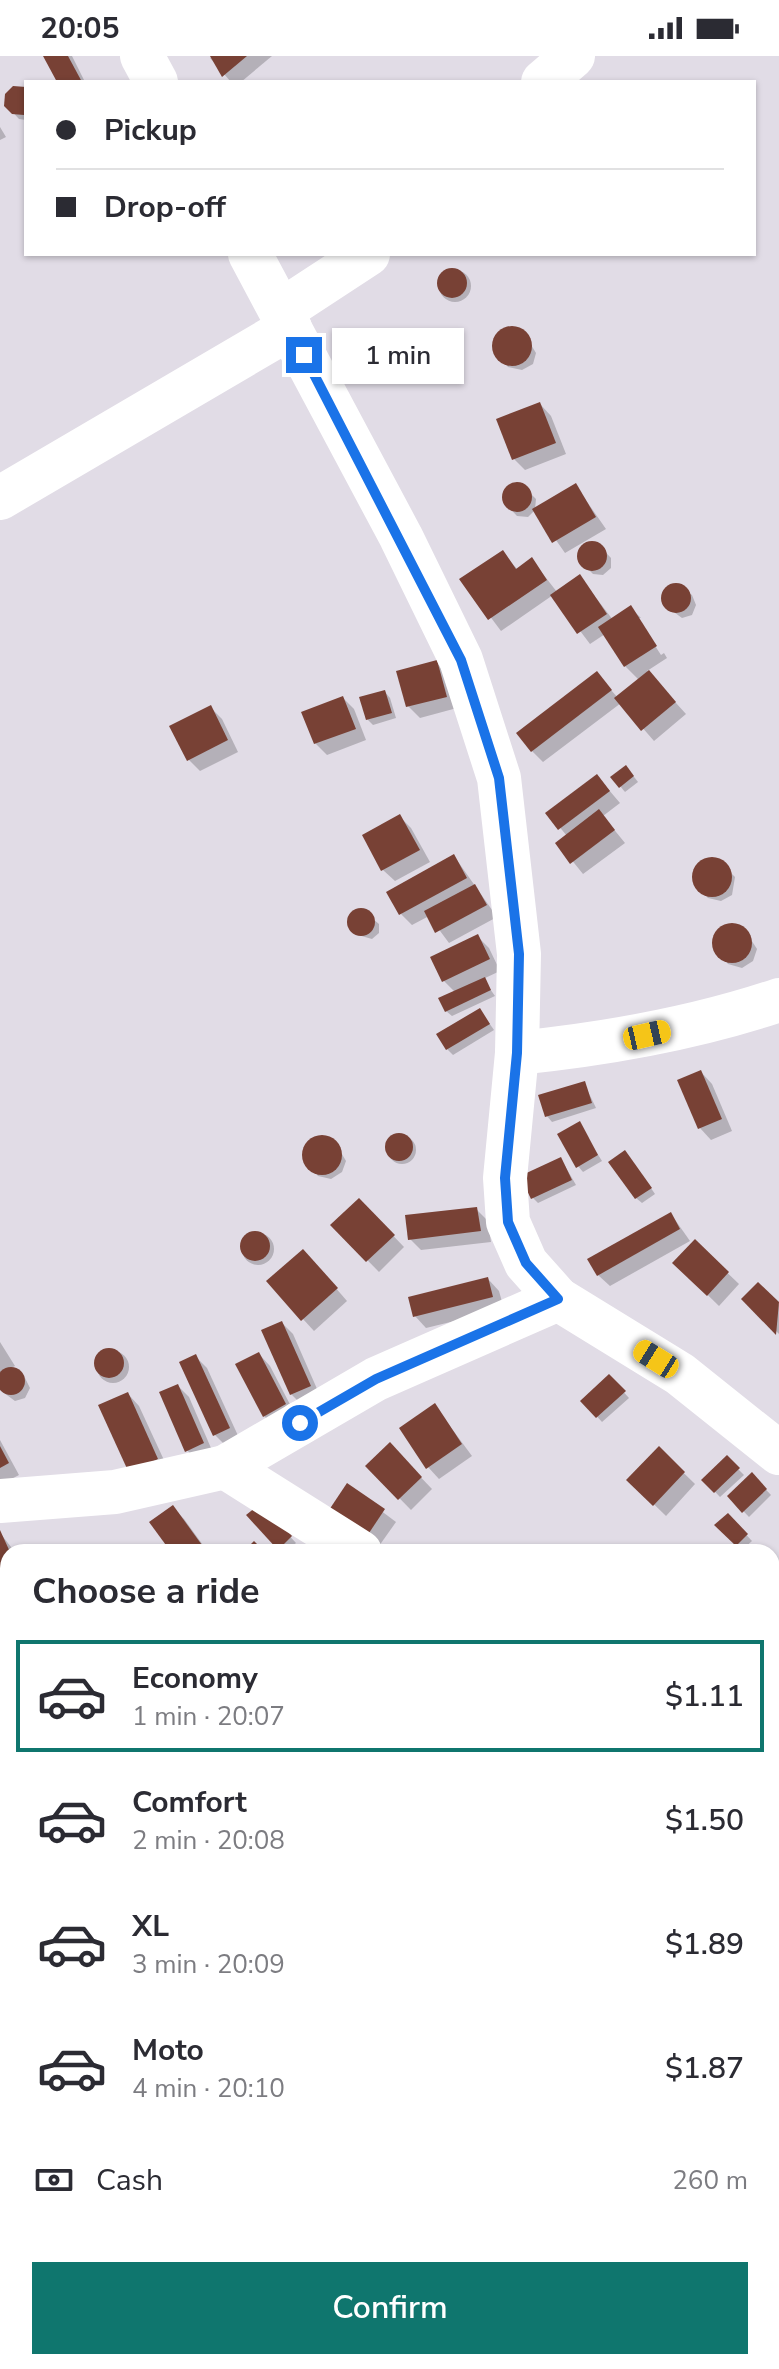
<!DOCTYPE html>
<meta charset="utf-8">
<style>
body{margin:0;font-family:"Nunito Sans",sans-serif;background:#f2f2f3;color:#2b2b33;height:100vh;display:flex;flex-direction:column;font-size:30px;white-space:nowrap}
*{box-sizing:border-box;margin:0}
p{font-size:26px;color:#7c7c81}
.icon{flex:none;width:44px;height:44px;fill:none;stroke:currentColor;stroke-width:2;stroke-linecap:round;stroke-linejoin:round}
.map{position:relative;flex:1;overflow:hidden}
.panel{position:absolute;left:0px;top:1488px;width:780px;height:826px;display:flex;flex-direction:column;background:#fff;border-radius:24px 24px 0 0;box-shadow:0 2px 6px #0004}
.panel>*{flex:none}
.top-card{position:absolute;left:24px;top:24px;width:732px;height:176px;border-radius:0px;box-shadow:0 2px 6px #0004;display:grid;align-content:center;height:176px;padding:0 32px;background:#fff}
.end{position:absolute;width:36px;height:36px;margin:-18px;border:10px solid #1a73e8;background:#fff;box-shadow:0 0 0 4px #fff}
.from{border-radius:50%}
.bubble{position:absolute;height:56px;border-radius:0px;background:#fff;box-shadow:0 2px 6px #0004;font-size:26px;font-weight:600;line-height:56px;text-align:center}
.car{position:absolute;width:24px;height:48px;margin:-24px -12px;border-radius:10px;box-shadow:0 0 6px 2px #0007;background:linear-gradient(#f5c518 24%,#345 0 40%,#f5c518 0 76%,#345 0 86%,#f5c518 0)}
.top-card b{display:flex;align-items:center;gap:28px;height:76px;font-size:30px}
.top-card b+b{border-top:2px solid #e1e1e2}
.top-card i{width:20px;height:20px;background:#2b2b33}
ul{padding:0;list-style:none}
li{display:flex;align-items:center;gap:24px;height:112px;margin:0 16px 12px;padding:0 16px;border:4px solid transparent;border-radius:0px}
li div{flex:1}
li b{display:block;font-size:30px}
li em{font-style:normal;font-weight:600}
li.active{border-color:#0f766e}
li>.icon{width:72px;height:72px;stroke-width:1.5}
h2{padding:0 32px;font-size:36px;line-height:96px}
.pay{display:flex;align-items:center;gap:20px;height:88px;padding:0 32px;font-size:30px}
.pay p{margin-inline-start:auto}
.primary-button{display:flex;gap:16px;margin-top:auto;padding:16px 32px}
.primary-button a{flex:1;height:92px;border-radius:0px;background:#0f766e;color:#fff;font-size:32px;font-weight:600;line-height:92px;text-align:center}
.status{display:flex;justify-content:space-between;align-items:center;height:56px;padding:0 40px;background:#fff;direction:ltr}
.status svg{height:22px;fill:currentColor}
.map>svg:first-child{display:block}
.shadow{fill:#0003}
.building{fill:#784135}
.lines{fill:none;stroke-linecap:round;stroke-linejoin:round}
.minor{stroke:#fff;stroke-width:44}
.route{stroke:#1a73e8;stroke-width:10}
</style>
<div class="status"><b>20:05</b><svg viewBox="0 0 49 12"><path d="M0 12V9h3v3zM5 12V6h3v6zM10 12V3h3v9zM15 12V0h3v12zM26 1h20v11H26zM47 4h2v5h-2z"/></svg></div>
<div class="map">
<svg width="779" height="2313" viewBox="0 0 779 2313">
<rect width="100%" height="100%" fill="#e1dce6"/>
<g class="shadow">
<polygon points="45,0 72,0 85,26 59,26"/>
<polygon points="213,0 272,0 241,26 231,26 210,2"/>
<polygon points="24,32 26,34 26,64 19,63 6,49"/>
<polygon points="0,71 6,81 0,84"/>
<circle cx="455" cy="230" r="16"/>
<polygon points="512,272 525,279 536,297 533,308 522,314 508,311 494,293 498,278"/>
<polygon points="540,348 551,360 566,398 525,414 514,403"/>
<polygon points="512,429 522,429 536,443 535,453 576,430 606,473 565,497 535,454 528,461 517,460 504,446 505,436"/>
<polygon points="587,487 597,487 611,502 611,512 603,519 593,518 580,505 580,494"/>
<polygon points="502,496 518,514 532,504 557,536 580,521 613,564 631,552 641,562 637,562 661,599 664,597 667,602 647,615 686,658 654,685 621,647 543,706 532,695 597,618 618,642 639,624 625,610 605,578 590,588 553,539 501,575 462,523"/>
<polygon points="676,529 692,539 696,549 692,559 682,562 667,551 663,542 667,533"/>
<polygon points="436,606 448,618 457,652 420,662 408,650"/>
<polygon points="385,636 390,642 396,662 373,669 367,663"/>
<polygon points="343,642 354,653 366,684 327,699 315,687"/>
<polygon points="211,652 222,663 238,696 200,715 188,703"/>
<polygon points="631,717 638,726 625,736 620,730"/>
<polygon points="597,720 620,747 603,760 625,787 583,818 558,787 567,780 548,757"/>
<polygon points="399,760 411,772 430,806 395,825 383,814"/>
<polygon points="454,800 497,861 449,887 429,860 412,869 401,858"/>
<polygon points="704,805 719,805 735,821 732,839 721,845 708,842 702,836 694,824 698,809"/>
<polygon points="362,854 379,868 379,877 372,883 358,879 352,873 350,864 354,856"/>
<polygon points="732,869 746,876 757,893 753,905 742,912 728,908 714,890 718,875"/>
<polygon points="478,881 489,892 500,915 483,923 495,940 452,960 446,955 456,937 443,924"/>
<polygon points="480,954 494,974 453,999 447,993"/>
<polygon points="701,1016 712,1028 732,1075 711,1084 700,1072 680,1025"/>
<polygon points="584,1027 596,1052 552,1066 547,1060"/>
<polygon points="579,1068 602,1105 583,1116 578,1110"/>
<circle cx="402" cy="1094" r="14"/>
<polygon points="321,1081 336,1088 346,1105 342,1116 331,1123 318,1120 304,1102 308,1087"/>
<polygon points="630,1102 655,1138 642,1147 636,1142"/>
<polygon points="561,1103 576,1129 538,1147 533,1142"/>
<polygon points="359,1144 404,1191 379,1216 333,1169"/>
<polygon points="476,1153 488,1165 491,1186 421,1194 410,1183"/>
<polygon points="671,1158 690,1185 610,1230 598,1219"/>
<circle cx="258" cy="1193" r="16"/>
<polygon points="695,1186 739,1228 719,1250 675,1207"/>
<polygon points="314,1207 347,1245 314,1275 303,1263"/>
<polygon points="488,1223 499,1235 504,1253 426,1272 415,1260"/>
<polygon points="758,1229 779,1249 779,1278 744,1243"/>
<polygon points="282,1267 293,1278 321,1342 303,1350 291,1338"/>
<polygon points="0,1286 15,1310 11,1312 25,1322 30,1332 25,1342 15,1345 0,1334"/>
<circle cx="113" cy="1311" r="16"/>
<polygon points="259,1298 270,1310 296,1360 276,1371 264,1360"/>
<polygon points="196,1301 207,1312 240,1384 226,1390 214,1378"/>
<polygon points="609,1320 629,1342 602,1366 583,1345"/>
<polygon points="178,1330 189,1341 214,1399 198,1406 187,1394"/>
<polygon points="128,1338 139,1350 169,1415 142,1427"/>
<polygon points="435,1350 472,1400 439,1423 428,1411"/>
<polygon points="0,1384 19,1419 0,1429"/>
<polygon points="390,1389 432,1433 411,1454 368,1410"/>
<polygon points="659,1393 695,1428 666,1460 629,1424"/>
<polygon points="727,1402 744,1419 720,1441 704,1424"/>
<polygon points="752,1419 771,1439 749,1461 729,1440"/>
<polygon points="348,1430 396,1466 379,1490 343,1465"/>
<polygon points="261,1449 296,1487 286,1496 249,1460"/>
<polygon points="172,1451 184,1463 208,1496 173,1496"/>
<polygon points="728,1459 752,1485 742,1494 717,1469"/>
<polygon points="0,1477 15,1496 8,1496 0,1523"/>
<polygon points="772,1502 779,1508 779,1520 775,1525"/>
<polygon points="779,1771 779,1809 772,1814 772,1775"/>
<polygon points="779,1843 779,1882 777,1878 772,1881 772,1846"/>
<polygon points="0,1953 8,1965 8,1984 4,1986 0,1982"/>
<polygon points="0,2001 8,2013 8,2066 0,2055"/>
<polygon points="779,2021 779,2062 772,2066 772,2025"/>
<polygon points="779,2071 779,2128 772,2121 772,2074"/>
<polygon points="567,2306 627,2306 633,2313 574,2313"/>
<polygon points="679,2306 703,2306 690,2313"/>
</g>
<g class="building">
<polygon points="43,0 68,0 82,26 57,26"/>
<polygon points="210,0 247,0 222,21"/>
<polygon points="13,30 26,31 24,59 12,58 4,50 5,38"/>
<circle cx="452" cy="227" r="15"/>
<circle cx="512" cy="290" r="20"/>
<polygon points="540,346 556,387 512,404 496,363"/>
<circle cx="517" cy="441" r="15"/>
<polygon points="576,427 596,461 552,487 532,453"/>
<circle cx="592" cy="500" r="15"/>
<polygon points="503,494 516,513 532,501 547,524 488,564 459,523"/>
<polygon points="580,518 607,558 577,578 550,539"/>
<circle cx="676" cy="542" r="15"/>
<polygon points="631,549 657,590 624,611 598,571"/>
<polygon points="437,604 447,641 406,651 396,615"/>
<polygon points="649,614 676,646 641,675 614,642"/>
<polygon points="597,615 612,634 531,696 516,677"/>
<polygon points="385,634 392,657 366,664 359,641"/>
<polygon points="343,640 356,673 314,688 301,656"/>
<polygon points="211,649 228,684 187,705 169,670"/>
<polygon points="626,709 634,720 619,732 610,721"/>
<polygon points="597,718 610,735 558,774 545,757"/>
<polygon points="599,753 615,774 570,808 555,787"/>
<polygon points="400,758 420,794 381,815 362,779"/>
<polygon points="454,798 467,822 399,859 386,836"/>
<circle cx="712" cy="821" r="20"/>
<polygon points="475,828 487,849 435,877 424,855"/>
<circle cx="361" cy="866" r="14"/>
<circle cx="732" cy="887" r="20"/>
<polygon points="478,878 490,903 442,926 430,901"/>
<polygon points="485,921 491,934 445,956 438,942"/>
<polygon points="480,952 490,968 446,994 436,978"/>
<polygon points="701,1014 722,1063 698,1073 677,1024"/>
<polygon points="585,1025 592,1047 545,1061 538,1039"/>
<polygon points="580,1065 598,1099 576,1112 557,1078"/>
<circle cx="399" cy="1091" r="14"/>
<circle cx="322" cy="1099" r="20"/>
<polygon points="625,1094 652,1132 635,1143 608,1106"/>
<polygon points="561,1101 572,1124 531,1143 520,1120"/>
<polygon points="359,1142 395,1179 366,1206 330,1169"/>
<polygon points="477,1151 481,1175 408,1184 405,1159"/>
<polygon points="671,1156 680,1173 597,1220 587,1203"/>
<circle cx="255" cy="1190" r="15"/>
<polygon points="695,1183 729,1216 707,1240 672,1207"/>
<polygon points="303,1193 338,1232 301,1265 266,1225"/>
<polygon points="488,1221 493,1241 413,1261 408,1241"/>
<polygon points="758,1226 779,1246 776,1279 741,1243"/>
<polygon points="282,1265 311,1330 290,1339 261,1274"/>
<circle cx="109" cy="1307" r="15"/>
<polygon points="259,1296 286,1348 263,1361 235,1308"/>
<polygon points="196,1298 230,1372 213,1380 179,1306"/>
<circle cx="11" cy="1325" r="14"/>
<polygon points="609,1318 626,1335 596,1362 580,1345"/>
<polygon points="178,1328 204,1387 185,1396 159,1336"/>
<polygon points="128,1336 158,1403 129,1417 98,1349"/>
<polygon points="435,1347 462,1388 426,1413 399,1372"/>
<polygon points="390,1386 422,1421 398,1444 365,1410"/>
<polygon points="0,1390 9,1407 0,1412"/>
<polygon points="659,1390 685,1416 653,1450 626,1424"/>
<polygon points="727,1399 740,1412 714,1437 701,1424"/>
<polygon points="752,1416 767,1433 742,1457 727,1440"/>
<polygon points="347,1427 385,1453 367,1480 329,1454"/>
<polygon points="262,1446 292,1480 278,1494 246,1459"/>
<polygon points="173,1449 207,1496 171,1496 149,1466"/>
<polygon points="728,1457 748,1478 736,1490 714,1469"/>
<polygon points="0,1474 10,1496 8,1546 0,1528"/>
<polygon points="254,1485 265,1496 243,1496"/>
<polygon points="772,1500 779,1506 772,1517"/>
<polygon points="779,1769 779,1792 772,1796 772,1773"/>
<polygon points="779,1840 779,1860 772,1864 772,1844"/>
<polygon points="0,1952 8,1965 8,1976 0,1980"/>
<polygon points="0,2005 8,2022 8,2058 1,2062"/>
<polygon points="779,2019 779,2044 772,2048 772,2023"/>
<polygon points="779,2068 779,2113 772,2117 772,2071"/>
<polygon points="485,2306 533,2306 538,2310 535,2313 479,2313"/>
<polygon points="565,2306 628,2306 632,2311 571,2313"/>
</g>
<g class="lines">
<g class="minor">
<polyline points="142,0 156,26"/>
<polyline points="543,26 573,0"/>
<polyline points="250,198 401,481 461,604 499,722 519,898 517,997 505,1122 508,1166 526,1207 558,1243"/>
<polyline points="281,255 368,198"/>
<polyline points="0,442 290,272"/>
<path d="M517,997C606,988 693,973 779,944"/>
<polyline points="225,1411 360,1496"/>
<polyline points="0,1445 115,1436 225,1411 376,1323 558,1243 680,1318 779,1397"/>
<polyline points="0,1575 8,1593"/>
<polyline points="0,1907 8,1900"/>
<polyline points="772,1938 779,1947"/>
<polyline points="772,2170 779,2167"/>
<polyline points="452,2313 460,2306"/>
</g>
</g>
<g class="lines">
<polyline class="route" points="300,1367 376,1323 558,1243 526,1207 508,1166 505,1122 517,997 519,898 499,722 461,604 304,299"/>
</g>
</svg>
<i class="end from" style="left:300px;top:1367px"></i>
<i class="end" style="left:304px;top:299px"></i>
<div class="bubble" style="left:332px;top:272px;width:132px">1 min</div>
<i class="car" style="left:647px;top:979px;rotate:77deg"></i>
<i class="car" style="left:656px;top:1303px;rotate:302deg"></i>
<div class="top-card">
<b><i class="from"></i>Pickup</b>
<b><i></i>Drop-off</b>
</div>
<section class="panel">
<h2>Choose a ride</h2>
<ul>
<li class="active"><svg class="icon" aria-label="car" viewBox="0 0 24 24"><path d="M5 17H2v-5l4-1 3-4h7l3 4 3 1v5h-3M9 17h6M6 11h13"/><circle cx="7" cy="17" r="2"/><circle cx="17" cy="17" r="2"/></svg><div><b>Economy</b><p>1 min · 20:07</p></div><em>$1.11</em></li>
<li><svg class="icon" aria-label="car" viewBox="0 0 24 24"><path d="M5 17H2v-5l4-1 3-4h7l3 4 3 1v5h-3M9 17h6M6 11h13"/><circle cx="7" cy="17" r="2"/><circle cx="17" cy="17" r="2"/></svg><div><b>Comfort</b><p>2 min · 20:08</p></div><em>$1.50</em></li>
<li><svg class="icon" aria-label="car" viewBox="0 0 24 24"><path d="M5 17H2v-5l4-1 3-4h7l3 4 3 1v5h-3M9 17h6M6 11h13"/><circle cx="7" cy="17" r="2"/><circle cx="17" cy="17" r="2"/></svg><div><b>XL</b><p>3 min · 20:09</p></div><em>$1.89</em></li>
<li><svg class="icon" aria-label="car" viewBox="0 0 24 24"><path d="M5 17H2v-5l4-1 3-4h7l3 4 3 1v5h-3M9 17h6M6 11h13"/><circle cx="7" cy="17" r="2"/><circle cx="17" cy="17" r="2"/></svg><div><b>Moto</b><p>4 min · 20:10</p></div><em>$1.87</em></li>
</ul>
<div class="pay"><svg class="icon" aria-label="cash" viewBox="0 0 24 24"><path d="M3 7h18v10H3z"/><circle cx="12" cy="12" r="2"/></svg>Cash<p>260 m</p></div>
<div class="primary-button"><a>Confirm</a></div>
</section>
</div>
